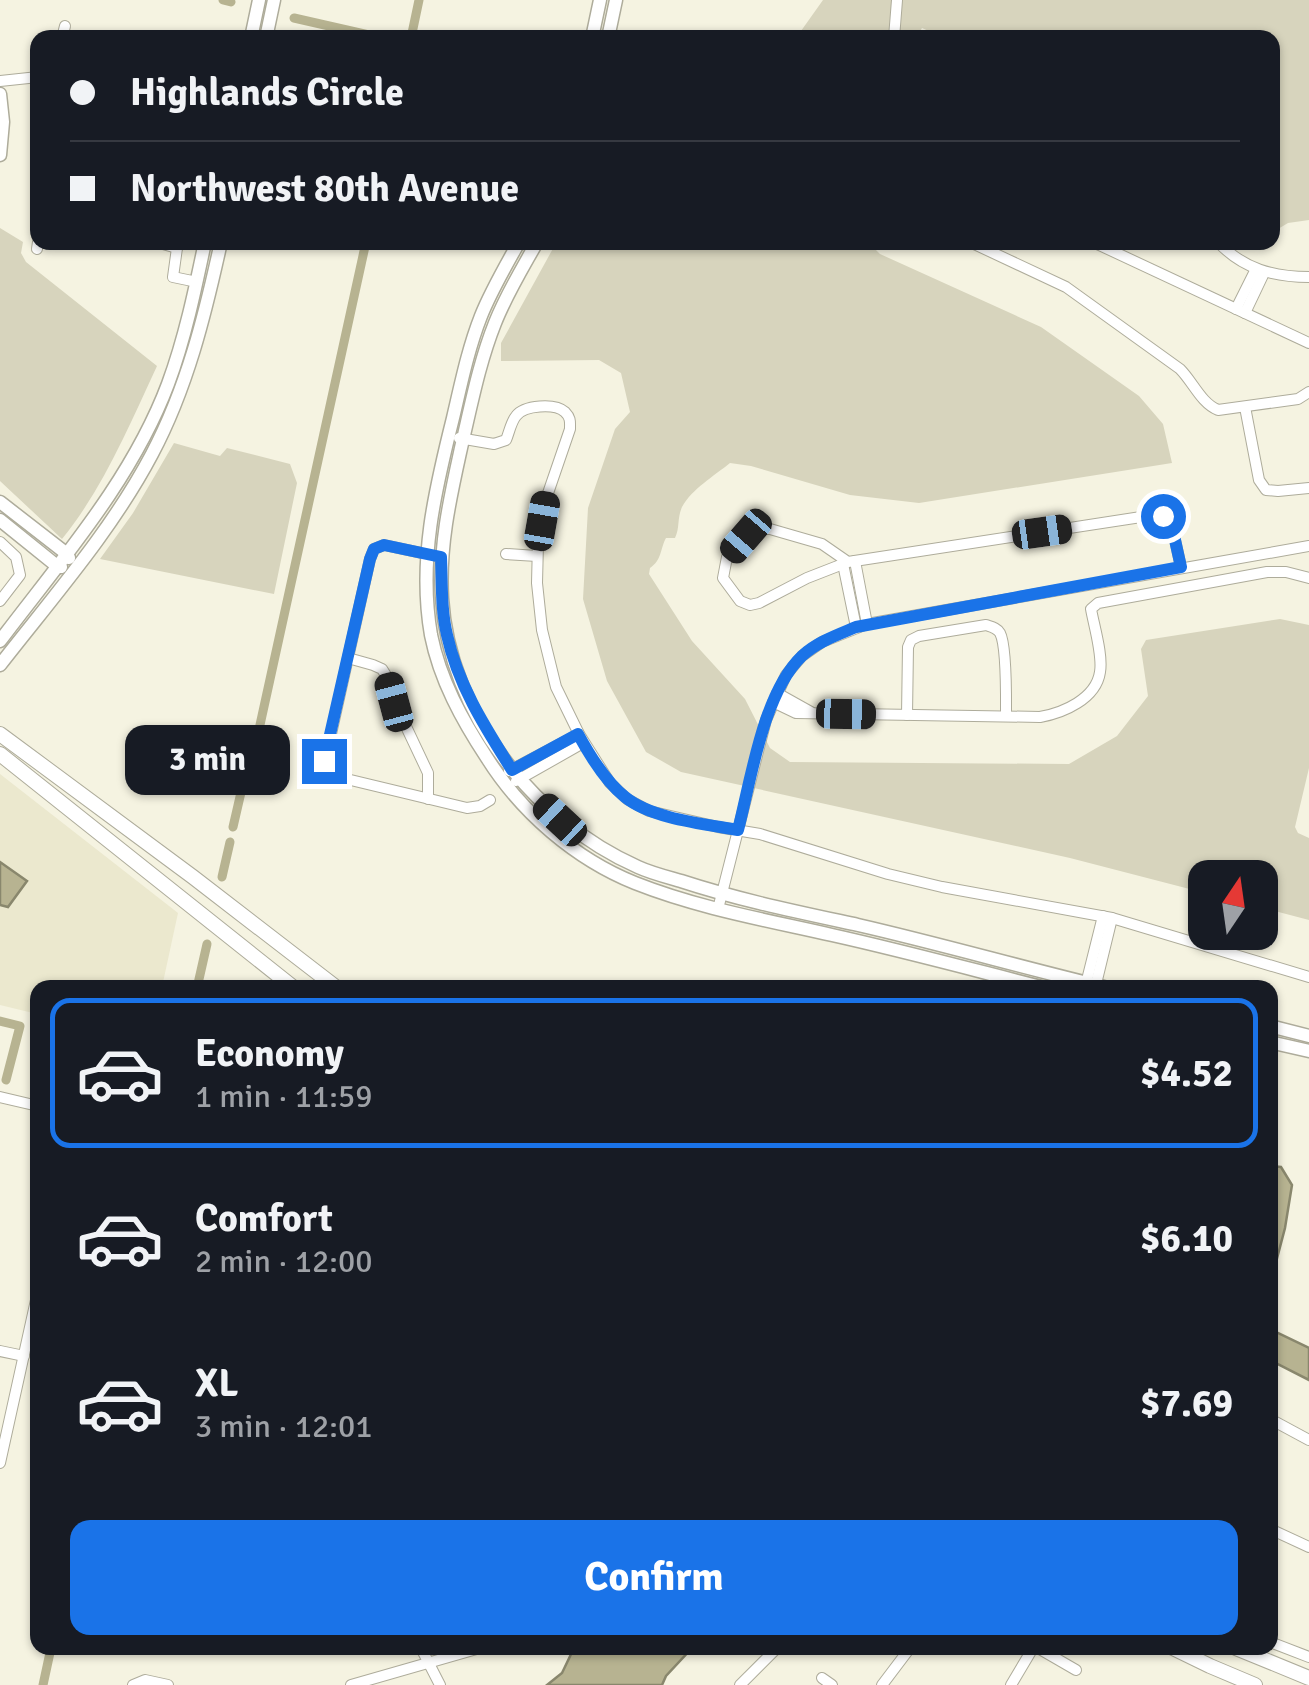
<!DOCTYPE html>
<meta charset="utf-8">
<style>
body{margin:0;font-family:Signika,sans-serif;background:#242831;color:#f1f3f6;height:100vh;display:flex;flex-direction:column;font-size:38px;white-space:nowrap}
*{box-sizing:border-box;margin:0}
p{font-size:32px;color:#9ea1a6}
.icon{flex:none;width:55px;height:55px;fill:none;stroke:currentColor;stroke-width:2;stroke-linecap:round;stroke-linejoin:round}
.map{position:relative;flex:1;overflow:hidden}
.details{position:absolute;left:30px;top:980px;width:1248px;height:675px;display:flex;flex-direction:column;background:#171b24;border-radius:20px;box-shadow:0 2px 8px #0004}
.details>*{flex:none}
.top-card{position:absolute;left:30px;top:30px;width:1250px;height:220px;border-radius:20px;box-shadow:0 2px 8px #0004;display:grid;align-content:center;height:220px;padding:0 40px;background:#171b24}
.needle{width:65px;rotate:13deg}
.buttons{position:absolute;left:1188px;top:860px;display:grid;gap:20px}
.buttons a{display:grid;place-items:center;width:90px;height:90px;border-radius:20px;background:#171b24;box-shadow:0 2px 8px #0004;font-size:50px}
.end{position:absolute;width:45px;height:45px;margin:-22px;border:12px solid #1a73e8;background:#fff;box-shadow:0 0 0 5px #fff}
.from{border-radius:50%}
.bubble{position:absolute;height:70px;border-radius:20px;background:#171b24;box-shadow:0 2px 8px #0004;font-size:32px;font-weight:800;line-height:70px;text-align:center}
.car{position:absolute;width:30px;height:60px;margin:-30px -15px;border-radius:12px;box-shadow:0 0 8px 2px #0007;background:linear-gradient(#222 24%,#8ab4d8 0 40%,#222 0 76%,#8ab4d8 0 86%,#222 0)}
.top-card b{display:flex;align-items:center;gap:35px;height:95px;font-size:38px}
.top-card b+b{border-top:2px solid #363941}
.top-card i{width:25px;height:25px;background:#f1f3f6}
ul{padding:18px 0 0;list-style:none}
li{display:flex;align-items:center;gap:30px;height:150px;margin:0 20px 15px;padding:0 20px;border:5px solid transparent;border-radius:20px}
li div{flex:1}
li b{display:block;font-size:38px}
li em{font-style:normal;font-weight:800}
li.on{border-color:#1a73e8}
li>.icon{width:90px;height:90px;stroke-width:1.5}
.action{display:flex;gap:20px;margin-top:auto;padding:20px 40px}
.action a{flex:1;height:115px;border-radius:20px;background:#1a73e8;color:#fff;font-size:40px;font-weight:800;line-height:115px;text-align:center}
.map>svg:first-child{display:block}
.built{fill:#ebe8ce}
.green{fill:#d7d4bd}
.water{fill:#b7b391;stroke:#89876d;stroke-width:2.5}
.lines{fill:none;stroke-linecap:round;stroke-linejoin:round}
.canal{stroke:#b7b391;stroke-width:9}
.minor-casing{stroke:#aeac9b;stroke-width:12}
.tertiary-casing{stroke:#aeac9b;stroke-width:15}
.secondary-casing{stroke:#aeac9b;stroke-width:16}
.minor{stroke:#fff;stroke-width:10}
.tertiary{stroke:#fff;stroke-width:12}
.secondary{stroke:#fff;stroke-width:14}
.route{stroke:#1a73e8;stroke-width:12}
</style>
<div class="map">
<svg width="1309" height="1685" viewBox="0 0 1309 1685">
<rect width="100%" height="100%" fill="#f5f3e1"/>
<polygon class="built" points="0,774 178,913 162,987 38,988 37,1014 0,1005"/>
<g class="green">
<polygon points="823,0 1309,0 1309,220 1288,223 1273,232 1272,38 944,38 922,28 917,37 796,38"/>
<path d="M0,228L23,242L21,253L26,262L157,366C129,426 104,487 62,539L0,481Z"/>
<path d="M556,243H869L880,254L1041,327L1139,396L1163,424L1172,463L919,503L850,495L751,466L730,463C714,476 692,489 682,507C677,518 680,528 675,538H666C660,549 662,560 650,568L649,574L692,641L745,699L770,748L790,762L1069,764L1117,736L1148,696L1141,649L1146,640L1280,619L1309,625V768L1295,827L1298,833L1309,838V920L1260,907V878H1205V893L1070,858L681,772L646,752L607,681L583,599L588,508L615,429L630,412L621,373L599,360L501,361V343Z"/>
<polygon points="174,443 220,456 227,448 290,464 297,483 274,594 100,559 133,513"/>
</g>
<g class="water">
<polygon points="0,862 27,881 8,907 0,905"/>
<polygon points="1270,1166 1281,1167 1292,1185 1285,1228 1270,1285"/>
<polygon points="1270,1329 1309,1348 1309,1380 1270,1360"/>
<polygon points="574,1648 692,1648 666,1676 662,1685 547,1685 562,1673"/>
</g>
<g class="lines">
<g class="canal">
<polyline points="223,0 231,2"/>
<polyline points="294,18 382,38"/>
<polyline points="411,38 419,0"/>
<polyline points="233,827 245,775 256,743 366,242"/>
<polyline points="222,877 230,842"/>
<polyline points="197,988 207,944"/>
<polyline points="0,1021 20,1026 6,1080"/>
<polyline points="43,1685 51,1648"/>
</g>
<g class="minor-casing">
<g id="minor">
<polyline points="62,38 65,26"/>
<polyline points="894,38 897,0"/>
<polyline points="0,81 38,77"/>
<polyline points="156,242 177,248 178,243"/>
<path d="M970,242L1066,287L1180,369C1193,382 1201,403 1218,410L1298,399L1309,392"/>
<polyline points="1093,242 1309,343"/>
<path d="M1218,242C1243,269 1274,277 1309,277"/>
<polyline points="177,248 173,277 197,282"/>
<polyline points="37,249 38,242"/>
<polyline points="1236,309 1256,269"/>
<polyline points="1245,313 1264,273"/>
<polyline points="1245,407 1259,480 1266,490 1278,491 1309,488"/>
<path d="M459,438L494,444L506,440C509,433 511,422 516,416C524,405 555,403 565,412C571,418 570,422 570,429L546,499L538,543L537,583L542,630L556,687L579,734L610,783L627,799L649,811L718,827L760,834L888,874L942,887L1112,918L1309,977"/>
<polyline points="0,542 16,557 20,575 0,601"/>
<polyline points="506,554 537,556"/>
<polyline points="431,555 384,545 374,549 370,559 325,761 326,768 334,776 467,808 480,806 490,800"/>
<polyline points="855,561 867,624"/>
<polyline points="848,562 822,544 770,529 758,529 746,536 727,557 723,578 740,601 750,605 759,603 807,578 848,562 1154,515 1163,516 1171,522 1181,567"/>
<polyline points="843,564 856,627"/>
<polyline points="348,658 373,665 382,669 387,677 394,701 428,773 428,799"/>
<polyline points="777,693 811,712"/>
<path d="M773,702L796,713L1040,717C1063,713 1096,699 1100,672C1103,655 1094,626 1091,609L1098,603L1267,572H1286L1309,578"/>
<path d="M907,715L908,647L911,640L919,636L986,625C992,627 997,628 1000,633C1007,646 1006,699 1006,716"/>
<polyline points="509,771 579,734"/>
<polyline points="516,781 583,743"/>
<polyline points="718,909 766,720 786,675 802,656 822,642 867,624 1309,546"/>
<polyline points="752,988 763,988"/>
<polyline points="1085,988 1103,916"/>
<polyline points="1095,988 1112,918"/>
<polyline points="0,1097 38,1106"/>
<polyline points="0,1351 24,1356"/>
<polyline points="1270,1419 1309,1440"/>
<polyline points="0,1463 38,1291"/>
<polyline points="1270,1529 1309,1547"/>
<polyline points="1270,1642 1309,1657"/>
<polyline points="421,1648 440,1685"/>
<polyline points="1038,1648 1076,1670"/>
<polyline points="822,1678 832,1685"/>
<polyline points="133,1685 145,1680 168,1685"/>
<polyline points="351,1685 480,1648"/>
<polyline points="740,1685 777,1648"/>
<polyline points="882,1685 910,1648"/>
<polyline points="1011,1685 1033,1648"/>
</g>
</g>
<g class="tertiary-casing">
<g id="tertiary">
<polyline points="251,38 259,0"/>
<polyline points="266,38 274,0"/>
<polyline points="592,38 600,0"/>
<polyline points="608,38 616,0"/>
<polyline points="0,94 3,122 0,155"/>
<path d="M519,242C505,267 491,291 481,316C468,349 461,384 453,418C435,490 418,561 431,635C440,680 462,720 487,758C521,812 575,859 635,883C698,908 766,920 832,935C904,951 974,970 1045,988"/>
<path d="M537,242C522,269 506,295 495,323C479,363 471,406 461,448C450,498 439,546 442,598C449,713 534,821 638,867C651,873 667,877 681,881C739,900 798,912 858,925C941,944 1024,968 1108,988"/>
<polyline points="0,502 67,554 69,558"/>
<polyline points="0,520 57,566 61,567"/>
<path d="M0,641C61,560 132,480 168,384C185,338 195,290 205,242"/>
<path d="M0,665C53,597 112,530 152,454C187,388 205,315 221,242"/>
<polyline points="1270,1026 1309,1036"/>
<polyline points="1270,1042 1309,1051"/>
</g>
</g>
<g class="secondary-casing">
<g id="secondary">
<polyline points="0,734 193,877 337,988"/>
<polyline points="0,754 294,988"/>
<polyline points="1173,1648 1210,1666 1255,1685"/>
<polyline points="1236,1648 1309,1678"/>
</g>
</g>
<use href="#minor" class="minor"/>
<use href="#tertiary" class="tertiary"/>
<use href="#secondary" class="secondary"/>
</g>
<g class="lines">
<path class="route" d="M324,761L370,559L374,549L384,545L441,557C442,583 441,610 447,635C458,685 485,727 512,770L578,734C590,756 606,782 625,797C652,819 705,824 738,830C751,780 763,693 802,656C817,642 837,635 856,627L1181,567L1171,522L1163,516"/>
</g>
</svg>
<div class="buttons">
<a><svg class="needle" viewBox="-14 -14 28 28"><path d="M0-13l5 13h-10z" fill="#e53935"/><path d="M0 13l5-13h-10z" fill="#9ea1a6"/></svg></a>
</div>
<i class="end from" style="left:1163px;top:516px"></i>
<i class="end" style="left:324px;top:761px"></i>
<div class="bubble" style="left:125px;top:725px;width:165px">3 min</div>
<i class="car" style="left:542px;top:521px;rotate:10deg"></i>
<i class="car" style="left:1042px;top:532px;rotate:82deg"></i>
<i class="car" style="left:746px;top:536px;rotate:221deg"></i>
<i class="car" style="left:394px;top:702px;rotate:345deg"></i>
<i class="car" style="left:846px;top:714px;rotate:91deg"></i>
<i class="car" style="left:560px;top:820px;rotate:313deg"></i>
<div class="top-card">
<b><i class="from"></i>Highlands Circle</b>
<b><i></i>Northwest 80th Avenue</b>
</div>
<section class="details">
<ul>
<li class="on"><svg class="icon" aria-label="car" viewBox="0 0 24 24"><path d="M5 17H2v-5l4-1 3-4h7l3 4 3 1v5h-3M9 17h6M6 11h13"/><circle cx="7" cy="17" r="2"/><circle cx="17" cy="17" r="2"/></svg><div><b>Economy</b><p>1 min · 11:59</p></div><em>$4.52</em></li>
<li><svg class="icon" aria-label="car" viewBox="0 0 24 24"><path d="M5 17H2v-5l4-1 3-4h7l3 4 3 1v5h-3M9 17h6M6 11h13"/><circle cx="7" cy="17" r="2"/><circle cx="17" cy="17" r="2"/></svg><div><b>Comfort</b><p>2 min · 12:00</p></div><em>$6.10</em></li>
<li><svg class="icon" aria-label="car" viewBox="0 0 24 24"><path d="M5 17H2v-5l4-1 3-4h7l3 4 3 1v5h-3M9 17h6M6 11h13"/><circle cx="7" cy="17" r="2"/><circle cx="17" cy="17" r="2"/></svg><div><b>XL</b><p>3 min · 12:01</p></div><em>$7.69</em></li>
</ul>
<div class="action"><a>Confirm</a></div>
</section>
</div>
